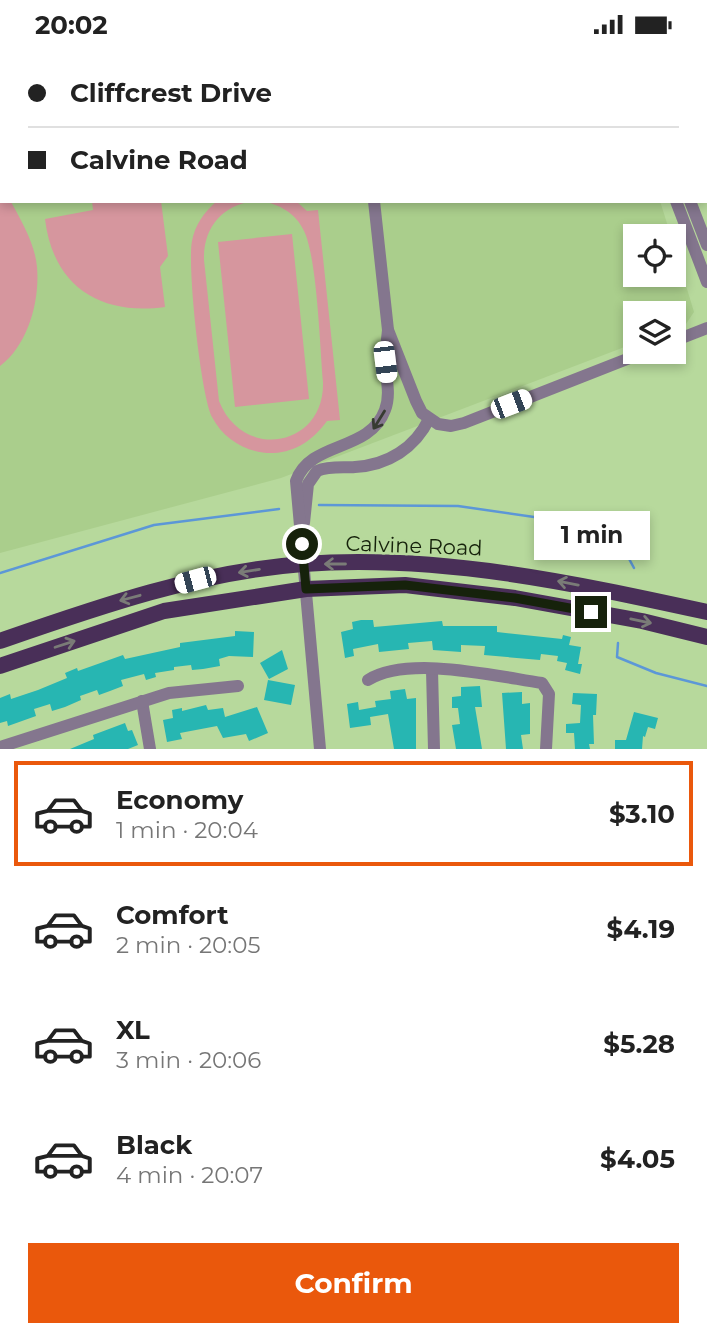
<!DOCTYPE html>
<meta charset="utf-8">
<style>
body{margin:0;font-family:Montserrat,sans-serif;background:#f2f2f2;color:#222;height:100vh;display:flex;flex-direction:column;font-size:26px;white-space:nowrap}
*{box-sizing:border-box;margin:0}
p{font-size:23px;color:#767676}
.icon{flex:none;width:38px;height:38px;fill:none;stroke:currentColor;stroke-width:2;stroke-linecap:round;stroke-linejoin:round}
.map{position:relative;height:700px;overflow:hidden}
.sheet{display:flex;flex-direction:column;background:#fff;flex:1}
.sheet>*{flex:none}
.top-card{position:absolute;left:0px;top:0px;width:707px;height:154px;box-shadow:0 4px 10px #0003;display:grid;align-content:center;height:154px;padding:0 28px;background:#fff}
.fabs{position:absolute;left:623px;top:175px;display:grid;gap:14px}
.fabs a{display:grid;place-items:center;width:63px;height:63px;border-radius:0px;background:#fff;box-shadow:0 4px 10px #0003;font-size:35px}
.end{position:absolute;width:32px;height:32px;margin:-16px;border:9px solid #16220b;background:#fff;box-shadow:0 0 0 4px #fff}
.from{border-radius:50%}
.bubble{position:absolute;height:49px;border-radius:0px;background:#fff;box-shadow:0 4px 10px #0003;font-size:23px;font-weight:700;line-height:49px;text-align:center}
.car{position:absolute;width:21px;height:42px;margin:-21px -10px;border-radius:9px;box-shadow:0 0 5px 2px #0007;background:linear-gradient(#fff 24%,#345 0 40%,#fff 0 76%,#345 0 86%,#fff 0)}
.top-card b{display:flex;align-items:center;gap:24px;height:66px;font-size:26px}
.top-card b+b{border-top:2px solid #e0e0e0}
.top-card i{width:18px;height:18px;background:#222}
ul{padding:12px 0 0;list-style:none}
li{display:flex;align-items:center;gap:21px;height:105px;margin:0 14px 10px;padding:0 14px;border:4px solid transparent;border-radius:0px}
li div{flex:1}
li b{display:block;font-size:26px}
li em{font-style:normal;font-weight:700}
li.active{border-color:#ea580c}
li>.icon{width:63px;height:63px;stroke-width:1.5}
.cta{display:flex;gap:14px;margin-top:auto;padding:14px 28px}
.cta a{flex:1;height:80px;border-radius:0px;background:#ea580c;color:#fff;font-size:28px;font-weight:700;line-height:80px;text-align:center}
.status{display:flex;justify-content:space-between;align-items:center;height:49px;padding:0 35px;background:#fff;direction:ltr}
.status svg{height:19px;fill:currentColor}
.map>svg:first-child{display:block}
.built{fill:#aace8c}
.green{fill:#d6969e}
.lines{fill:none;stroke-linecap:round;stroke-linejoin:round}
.stream{stroke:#5c97d7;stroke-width:2.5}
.building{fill:#27b6b2}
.minor{stroke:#84768e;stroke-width:12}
.major{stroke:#492f58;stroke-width:16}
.oneway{stroke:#373b32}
.oneway2{stroke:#7a7c77}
.route{stroke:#16220b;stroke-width:9}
.labels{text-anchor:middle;stroke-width:5;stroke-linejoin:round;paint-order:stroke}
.street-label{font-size:21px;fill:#16220b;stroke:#b7d99c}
</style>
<div class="status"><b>20:02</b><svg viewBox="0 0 49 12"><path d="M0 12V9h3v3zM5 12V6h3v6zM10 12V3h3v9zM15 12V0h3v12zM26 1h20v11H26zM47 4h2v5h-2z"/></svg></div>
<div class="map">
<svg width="707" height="700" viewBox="0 0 707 700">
<rect width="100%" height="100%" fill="#b7d99c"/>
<polygon class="built" points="0,0 605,0 2,2 2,152 660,152 671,187 635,187 635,226 674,226 674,197 694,263 686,275 674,280 674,264 635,264 635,294 281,429 0,504"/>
<g class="green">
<path d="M0,152L11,153C22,173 35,195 37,218C40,252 28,296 0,317Z"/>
<path d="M92,152H161L168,207L160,218L165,258C100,267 53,237 45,170L93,161Z"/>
<path d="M217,152H254C222,156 203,179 204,211L219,352C243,413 325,398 323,333C320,298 317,208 304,182C296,164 279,155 261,152H296L307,162L318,161L340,371L327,372C314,390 296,403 274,404C248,405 224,391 212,368C201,347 187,217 192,192C195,176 204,163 217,152Z"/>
<polygon points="292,185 309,350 235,358 218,193"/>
</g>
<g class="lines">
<g class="stream">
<polyline points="319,456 458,457 541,469 604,482 621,495 634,519"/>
<polyline points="0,524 154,476 279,460"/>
<polyline points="618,594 617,608 656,624 707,637"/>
</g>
</g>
<g class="building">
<polygon points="361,571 373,571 374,578 442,572 443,577 497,577 497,583 562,590 563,586 571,588 569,596 581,598 578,615 582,615 580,625 565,621 567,614 557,612 558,607 541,605 540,611 484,606 485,597 461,596 461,603 433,601 432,592 408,594 409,600 379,603 378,595 353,600 354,607 345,609 341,583 353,580 352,573"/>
<polygon points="235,582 254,583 253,608 229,607 219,610 220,617 203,620 192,621 191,616 174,618 174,621 155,624 156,628 146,631 144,625 121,631 123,637 110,642 99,646 97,641 80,647 81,651 65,658 52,662 50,655 34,660 36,667 8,677 7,672 0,674 0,649 10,645 11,650 38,641 67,629 65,624 77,619 78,622 123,606 125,610 180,598 180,594 235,587"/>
<polygon points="282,601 288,620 269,630 260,614"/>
<polygon points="268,631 295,636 291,656 264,651"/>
<polygon points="480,637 482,658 475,658 482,700 456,700 452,676 460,675 458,659 452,659 452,648 461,647 461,638"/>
<polygon points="405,640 407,650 416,649 416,700 394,700 388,665 370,668 371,676 350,679 347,655 358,653 359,661 376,658 375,652 391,650 390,642"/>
<polygon points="522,643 522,655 530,654 530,685 521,686 523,700 506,700 502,644"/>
<polygon points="573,644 597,645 596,666 593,666 594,695 589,695 590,700 575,700 574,684 566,684 566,675 580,674 581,656 572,655"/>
<polygon points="206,656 208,661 223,659 225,668 257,658 268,684 249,692 246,685 223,689 217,677 180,684 182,690 167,693 163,671 173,669 172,661 182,659 182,662"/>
<polygon points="634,663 658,669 655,680 648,678 645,688 643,687 642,700 615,700 615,691 626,691"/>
<polygon points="125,674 128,682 132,681 138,696 128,700 70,700 94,690 93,686"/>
</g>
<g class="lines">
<g class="minor">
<polyline points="624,0 625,2"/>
<polyline points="374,152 388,281 416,352 422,364 438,375 451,377 464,374 645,303"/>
<polyline points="676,152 707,233"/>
<polyline points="690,152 707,196"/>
<polyline points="674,292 707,279"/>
<path d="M304,474L308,435L317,422C329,417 343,419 355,418C388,416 415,399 429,370"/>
<polyline points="432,621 434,700"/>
<path d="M368,631C408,606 495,627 542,634L549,645L546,700"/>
<polyline points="142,652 150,700"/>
<polyline points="0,698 169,644 238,637"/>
<path d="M320,700L296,432C311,391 369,404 385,361C391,345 386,330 385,313C385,303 387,292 388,281"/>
</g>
<g class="major">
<path d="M0,592C98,558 198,523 303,515C440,505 574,534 707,563"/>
<polyline points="0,617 164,562 306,540 405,536 515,549 642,572 707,588"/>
</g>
</g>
<defs><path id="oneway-shaft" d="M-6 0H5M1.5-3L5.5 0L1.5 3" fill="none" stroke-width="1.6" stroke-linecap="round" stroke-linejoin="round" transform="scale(1.75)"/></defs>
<use class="oneway" href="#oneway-shaft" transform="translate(379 371) rotate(122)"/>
<g class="oneway2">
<use href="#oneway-shaft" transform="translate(335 515) rotate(-180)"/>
<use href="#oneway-shaft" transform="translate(249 522) rotate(171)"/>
<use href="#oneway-shaft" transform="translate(568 534) rotate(-169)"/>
<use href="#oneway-shaft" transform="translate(130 549) rotate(165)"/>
<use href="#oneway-shaft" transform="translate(641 572) rotate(12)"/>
<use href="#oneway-shaft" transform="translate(65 595) rotate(-18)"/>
</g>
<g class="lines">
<polyline class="route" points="302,495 306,540 405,536 515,549 591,563"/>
</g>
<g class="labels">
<g class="street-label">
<text transform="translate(414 497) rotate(2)" y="7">Calvine Road</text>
</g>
</g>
</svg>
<div class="fabs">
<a><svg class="icon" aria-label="locate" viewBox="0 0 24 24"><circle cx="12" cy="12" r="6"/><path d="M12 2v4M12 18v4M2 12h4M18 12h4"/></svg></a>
<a><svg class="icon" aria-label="layers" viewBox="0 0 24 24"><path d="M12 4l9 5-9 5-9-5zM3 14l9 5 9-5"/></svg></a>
</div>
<i class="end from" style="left:302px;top:495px"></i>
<i class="end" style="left:591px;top:563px"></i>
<div class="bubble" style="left:534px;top:462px;width:116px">1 min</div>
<i class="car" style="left:385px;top:313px;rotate:173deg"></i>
<i class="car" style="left:511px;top:355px;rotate:69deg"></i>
<i class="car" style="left:195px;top:531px;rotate:255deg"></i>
<div class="top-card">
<b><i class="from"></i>Cliffcrest Drive</b>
<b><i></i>Calvine Road</b>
</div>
</div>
<section class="sheet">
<ul>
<li class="active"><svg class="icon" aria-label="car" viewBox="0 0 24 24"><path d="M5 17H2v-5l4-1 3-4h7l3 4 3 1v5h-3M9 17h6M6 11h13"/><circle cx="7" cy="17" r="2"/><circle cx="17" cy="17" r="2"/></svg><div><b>Economy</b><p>1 min · 20:04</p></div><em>$3.10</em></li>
<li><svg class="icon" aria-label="car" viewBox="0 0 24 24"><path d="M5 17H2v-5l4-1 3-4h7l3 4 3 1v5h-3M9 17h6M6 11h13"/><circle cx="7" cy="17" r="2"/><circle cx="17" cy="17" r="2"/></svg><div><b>Comfort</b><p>2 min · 20:05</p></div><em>$4.19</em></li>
<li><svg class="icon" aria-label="car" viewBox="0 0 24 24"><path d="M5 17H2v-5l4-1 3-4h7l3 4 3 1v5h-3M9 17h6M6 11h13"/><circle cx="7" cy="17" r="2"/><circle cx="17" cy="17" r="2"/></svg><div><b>XL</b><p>3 min · 20:06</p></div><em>$5.28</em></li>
<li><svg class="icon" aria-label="car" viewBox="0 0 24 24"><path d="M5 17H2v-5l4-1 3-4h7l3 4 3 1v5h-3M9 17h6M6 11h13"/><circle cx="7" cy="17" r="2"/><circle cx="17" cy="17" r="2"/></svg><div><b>Black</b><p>4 min · 20:07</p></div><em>$4.05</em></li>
</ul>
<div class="cta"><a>Confirm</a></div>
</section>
